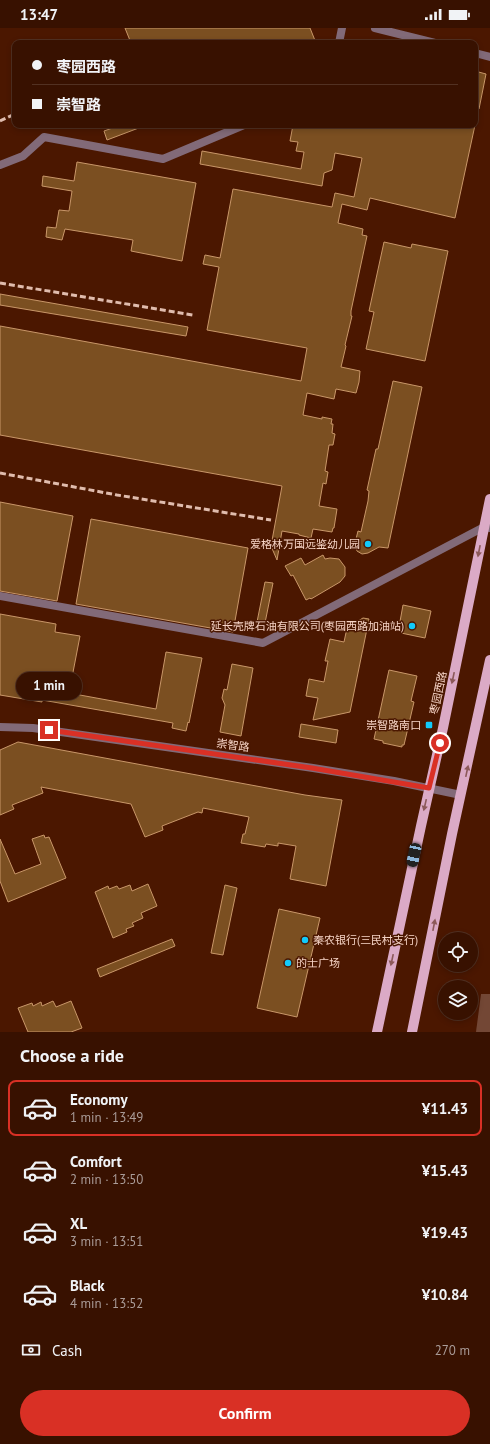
<!DOCTYPE html>
<meta charset="utf-8">
<style>
body{margin:0;font-family:"PT Sans","Noto Sans SC",sans-serif;background:#431f0f;color:#f1f3f6;height:100vh;display:flex;flex-direction:column;font-size:15px;white-space:nowrap}
*{box-sizing:border-box;margin:0}
p{font-size:13px;color:#ab9d99}
.icon{flex:none;width:22px;height:22px;fill:none;stroke:currentColor;stroke-width:2;stroke-linecap:round;stroke-linejoin:round}
.map{position:relative;height:1004px;overflow:hidden}
.details{display:flex;flex-direction:column;background:#381100;flex:1}
.details>*{flex:none}
.guide{position:absolute;left:12px;top:12px;width:466px;height:88px;border-radius:8px;box-shadow:0 2px 6px #0003,0 0 0 1px #523122;display:grid;align-content:center;height:88px;padding:0 20px;background:#381100}
.tools{position:absolute;left:438px;top:904px;display:grid;gap:8px}
.tools a{display:grid;place-items:center;width:40px;height:40px;border-radius:50%;background:#381100;box-shadow:0 2px 6px #0003,0 0 0 1px #523122;font-size:20px}
.end{position:absolute;width:18px;height:18px;margin:-9px;border:5px solid #d93025;background:#fff;box-shadow:0 0 0 2px #fff}
.from{border-radius:50%}
.bubble{position:absolute;height:28px;border-radius:14px;background:#381100;box-shadow:0 2px 6px #0003,0 0 0 1px #523122;font-size:13px;font-weight:700;line-height:28px;text-align:center}
.car{position:absolute;width:12px;height:24px;margin:-12px -6px;border-radius:5px;box-shadow:0 0 3px 1px #0007;background:linear-gradient(#222 24%,#8ab4d8 0 40%,#222 0 76%,#8ab4d8 0 86%,#222 0)}
.guide b{display:flex;align-items:center;gap:14px;height:38px;font-size:15px}
.guide b+b{border-top:1px solid #523122}
.guide i{width:10px;height:10px;background:#f1f3f6}
ul{padding:0;list-style:none}
li{display:flex;align-items:center;gap:12px;height:56px;margin:0 8px 6px;padding:0 12px;border:2px solid transparent;border-radius:8px}
li div{flex:1}
li b{display:block;font-size:15px}
li em{font-style:normal;font-weight:700}
li.active{border-color:#d93025}
li>.icon{width:36px;height:36px;stroke-width:1.5}
h2{padding:0 20px;font-size:18px;line-height:48px}
.pay{display:flex;align-items:center;gap:10px;height:44px;padding:0 20px;font-size:15px}
.pay p{margin-inline-start:auto}
.primary-button{display:flex;gap:8px;margin-top:auto;padding:8px 20px}
.primary-button a{flex:1;height:46px;border-radius:24px;background:#d93025;color:#fff;font-size:16px;font-weight:700;line-height:46px;text-align:center}
.status{display:flex;justify-content:space-between;align-items:center;height:28px;padding:0 20px;background:#381100;direction:ltr}
.status svg{height:11px;fill:currentColor}
.map>svg:first-child{display:block}
.green{fill:#734735}
.building{fill:#7b4f21;stroke:#c99769}
.lines{fill:none;stroke-linecap:round;stroke-linejoin:round}
.minor{stroke:#826a78;stroke-width:8}
.tertiary{stroke:#826a78;stroke-width:8}
.primary{stroke:#dbaac6;stroke-width:10}
.rail{stroke:#e0bcad;stroke-width:3;stroke-dasharray:6 3;stroke-linecap:butt}
.oneway{fill:#8c5959}
.route{stroke:#d93025;stroke-width:5}
.poi-dot{fill:#11cafb;stroke:#4b1700;stroke-width:1.5}
.labels{text-anchor:middle;stroke-width:3;stroke-linejoin:round;paint-order:stroke}
.poi-label{font-size:11px;fill:#f7d5c7;stroke:#4b1700;text-anchor:end}
.street-label{font-size:11px;fill:#f7d5c7;stroke:#4b1700}
</style>
<div class="status"><b>13:47</b><svg viewBox="0 0 49 12"><path d="M0 12V9h3v3zM5 12V6h3v6zM10 12V3h3v9zM15 12V0h3v12zM26 1h20v11H26zM47 4h2v5h-2z"/></svg></div>
<div class="map">
<svg width="490" height="1004" viewBox="0 0 490 1004">
<rect width="100%" height="100%" fill="#4b1700"/>
<polygon class="green" points="481,966 490,966 490,1004 476,1004"/>
<g class="building">
<polygon points="125,0 310,0 316,15 131,15"/>
<polygon points="475,43 486,46 479,81 475,80"/>
<polygon points="121,97 144,97 144,98 107,112 104,103"/>
<polygon points="293,97 334,97 349,100 349,97 475,97 455,190 370,170 367,182 342,176 338,195 363,201 362,207 367,208 351,283 351,288 352,288 345,317 346,318 341,339 360,343 359,354 356,365 336,361 334,371 307,365 303,387 322,391 322,389 332,391 331,396 333,396 332,405 335,406 333,417 329,417 325,443 328,444 326,456 323,455 319,478 337,481 334,500 333,500 332,504 313,501 311,510 299,507 299,506 282,503 277,532 271,518 282,458 0,407 0,298 301,353 307,320 207,302 219,239 203,236 205,227 220,230 233,161 332,179 335,165 354,169 362,130 335,125 332,142 324,145 322,158 200,136 202,123 301,141 304,124 296,123 298,114 290,113"/>
<polygon points="77,134 196,155 182,233 131,223 133,212 65,201 62,212 46,209 47,199 56,200 59,182 69,183 72,163 42,158 43,148 74,153"/>
<polygon points="384,214 411,220 412,216 448,223 425,333 366,321 374,284 369,283"/>
<polygon points="0,266 188,299 186,308 0,277"/>
<polygon points="393,353 422,359 388,520 379,519 368,525 362,526 357,523 355,515 358,503 361,504 368,473 369,463 367,462 376,421 378,421"/>
<polygon points="0,474 73,488 57,573 0,563"/>
<polygon points="91,491 248,520 233,604 76,576"/>
<polygon points="323,527 325,531 330,530 339,531 345,539 345,548 340,554 311,571 310,570 306,572 293,547 291,548 285,538 301,530 305,537"/>
<polygon points="265,554 273,555 264,600 256,599"/>
<polygon points="403,577 431,583 425,610 401,605 402,599 399,599"/>
<polygon points="0,586 56,596 55,604 80,608 69,665 156,681 166,624 202,630 189,695 188,694 186,703 172,700 173,695 42,672 42,674 0,667"/>
<polygon points="363,590 369,591 350,684 313,692 318,670 306,668 309,651 324,654 328,633 325,633 330,611 344,614 347,600 352,601 353,596"/>
<polygon points="232,636 253,640 241,708 220,704 225,677 222,670 224,661 227,662"/>
<polygon points="389,642 417,648 411,673 414,674 404,717 402,717 402,719 383,715 383,713 374,711"/>
<polygon points="301,696 338,702 336,715 299,709"/>
<polygon points="18,714 305,767 342,772 326,858 290,851 296,818 278,815 278,818 266,816 265,819 241,815 243,806 245,806 249,789 203,780 202,785 198,784 162,798 163,802 145,809 131,776 41,759 43,765 12,777 14,781 0,787 0,722"/>
<polygon points="44,807 45,810 49,809 66,850 8,874 0,853 0,811 15,846 41,836 32,811"/>
<polygon points="148,856 157,878 141,885 143,890 132,895 134,898 126,901 127,904 113,910 95,864 108,858 109,861 117,858 119,861 130,857 132,863"/>
<polygon points="225,857 237,860 223,927 211,925"/>
<polygon points="279,881 320,890 297,989 257,980"/>
<polygon points="172,911 175,918 100,949 97,941"/>
<polygon points="53,973 56,979 71,973 82,1000 71,1004 28,1004 18,980 32,975 33,978 41,974 42,978"/>
</g>
<g class="lines">
<g class="minor">
<polyline points="375,0 435,15"/>
<polyline points="339,15 342,0"/>
<polyline points="475,25 490,29"/>
<polyline points="0,137 23,128 44,109 163,131 244,97"/>
<polyline points="0,568 263,615 484,499 490,500"/>
</g>
<polyline class="tertiary" points="0,699 33,700 313,740 394,753 461,767"/>
<g class="primary">
<polyline points="377,1004 421,798 443,700 490,471"/>
<polyline points="412,1004 452,806 490,632"/>
</g>
<g class="rail">
<polyline points="0,93 15,86"/>
<polyline points="0,255 193,287"/>
<polyline points="0,445 117,467 271,492"/>
</g>
</g>
<defs><path id="oneway-solid" d="M-6-.8H1V-3.2L6.5 0L1 3.2V.8H-6Z"/></defs>
<g class="oneway">
<use href="#oneway-solid" transform="translate(479 523) rotate(101)"/>
<use href="#oneway-solid" transform="translate(453 650) rotate(102)"/>
<use href="#oneway-solid" transform="translate(467 743) rotate(-78)"/>
<use href="#oneway-solid" transform="translate(425 777) rotate(103)"/>
<use href="#oneway-solid" transform="translate(434 897) rotate(-79)"/>
<use href="#oneway-solid" transform="translate(392 932) rotate(102)"/>
</g>
<g class="lines">
<polyline class="route" points="49,702 312,740 429,760 440,715"/>
</g>
<g class="poi-dot">
<circle cx="368" cy="516" r="4"/>
<circle cx="412" cy="598" r="4"/>
<rect x="425" y="693" width="8" height="8" rx="2"/>
<circle cx="305" cy="912" r="4"/>
<circle cx="288" cy="935" r="4"/>
</g>
<g class="labels">
<g class="poi-label">
<text x="360" y="520">爱格林万国远鉴幼儿园</text>
<text x="404" y="602">延长壳牌石油有限公司(枣园西路加油站)</text>
<text x="421" y="701">崇智路南口</text>
<text x="313" y="916" text-anchor="start">秦农银行(三民村支行)</text>
<text x="296" y="939" text-anchor="start">的士广场</text>
</g>
<g class="street-label">
<text transform="translate(438 665) rotate(-78)" y="4">枣园西路</text>
<text transform="translate(233 717) rotate(8)" y="4">崇智路</text>
</g>
</g>
</svg>
<div class="tools">
<a><svg class="icon" aria-label="locate" viewBox="0 0 24 24"><circle cx="12" cy="12" r="6"/><path d="M12 2v4M12 18v4M2 12h4M18 12h4"/></svg></a>
<a><svg class="icon" aria-label="layers" viewBox="0 0 24 24"><path d="M12 4l9 5-9 5-9-5zM3 14l9 5 9-5"/></svg></a>
</div>
<i class="end from" style="left:440px;top:715px"></i>
<i class="end" style="left:49px;top:702px"></i>
<div class="bubble" style="left:16px;top:644px;width:66px">1 min</div>
<i class="car" style="left:414px;top:827px;rotate:192deg"></i>
<div class="guide">
<b><i class="from"></i>枣园西路</b>
<b><i></i>崇智路</b>
</div>
</div>
<section class="details">
<h2>Choose a ride</h2>
<ul>
<li class="active"><svg class="icon" aria-label="car" viewBox="0 0 24 24"><path d="M5 17H2v-5l4-1 3-4h7l3 4 3 1v5h-3M9 17h6M6 11h13"/><circle cx="7" cy="17" r="2"/><circle cx="17" cy="17" r="2"/></svg><div><b>Economy</b><p>1 min · 13:49</p></div><em>¥11.43</em></li>
<li><svg class="icon" aria-label="car" viewBox="0 0 24 24"><path d="M5 17H2v-5l4-1 3-4h7l3 4 3 1v5h-3M9 17h6M6 11h13"/><circle cx="7" cy="17" r="2"/><circle cx="17" cy="17" r="2"/></svg><div><b>Comfort</b><p>2 min · 13:50</p></div><em>¥15.43</em></li>
<li><svg class="icon" aria-label="car" viewBox="0 0 24 24"><path d="M5 17H2v-5l4-1 3-4h7l3 4 3 1v5h-3M9 17h6M6 11h13"/><circle cx="7" cy="17" r="2"/><circle cx="17" cy="17" r="2"/></svg><div><b>XL</b><p>3 min · 13:51</p></div><em>¥19.43</em></li>
<li><svg class="icon" aria-label="car" viewBox="0 0 24 24"><path d="M5 17H2v-5l4-1 3-4h7l3 4 3 1v5h-3M9 17h6M6 11h13"/><circle cx="7" cy="17" r="2"/><circle cx="17" cy="17" r="2"/></svg><div><b>Black</b><p>4 min · 13:52</p></div><em>¥10.84</em></li>
</ul>
<div class="pay"><svg class="icon" aria-label="cash" viewBox="0 0 24 24"><path d="M3 7h18v10H3z"/><circle cx="12" cy="12" r="2"/></svg>Cash<p>270 m</p></div>
<div class="primary-button"><a>Confirm</a></div>
</section>
